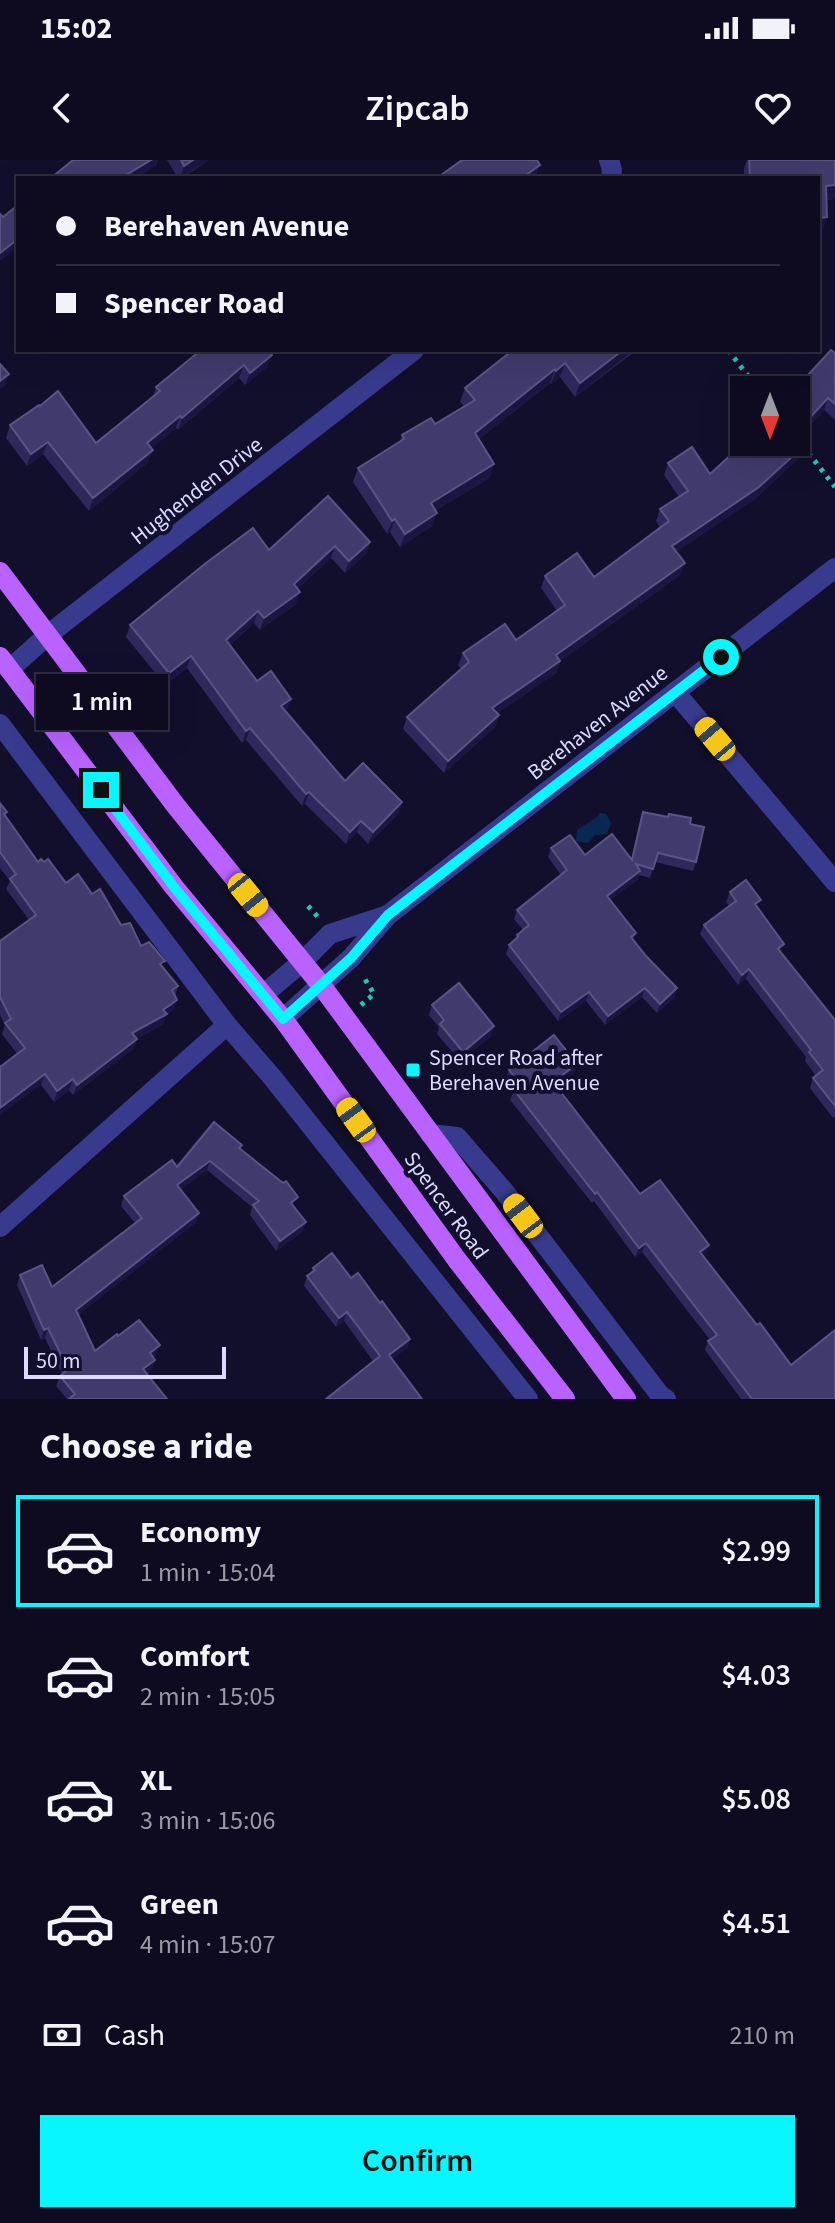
<!DOCTYPE html>
<meta charset="utf-8">
<style>
body{margin:0;font-family:"Source Sans 3",sans-serif;background:#1c192e;color:#f1f3f6;height:100vh;display:flex;flex-direction:column;font-size:30px;white-space:nowrap}
*{box-sizing:border-box;margin:0}
p{font-size:26px;color:#9b9ba5}
.icon{flex:none;width:44px;height:44px;fill:none;stroke:currentColor;stroke-width:2;stroke-linecap:round;stroke-linejoin:round}
.map{position:relative;height:1239px;overflow:hidden}
.drawer{display:flex;flex-direction:column;background:#0e0b21;flex:1}
.drawer>*{flex:none}
.hud{position:absolute;left:16px;top:16px;width:804px;height:176px;border-radius:0px;box-shadow:0 8px 32px #0002,0 0 0 2px #2e2b3f;display:grid;align-content:center;height:176px;padding:0 40px;background:#0e0b21}
.needle{width:52px;rotate:180deg}
.controls{position:absolute;left:730px;top:216px;display:grid;gap:16px}
.controls a{display:grid;place-items:center;width:80px;height:80px;border-radius:0px;background:#0e0b21;box-shadow:0 8px 32px #0002,0 0 0 2px #2e2b3f;font-size:40px}
.scale{position:absolute;left:24px;bottom:20px;width:202px;box-sizing:border-box;padding-left:8px;border:4px solid #dcdbff;border-top:0;font-size:22px;line-height:28px;white-space:nowrap;color:#dcdbff;-webkit-text-stroke:6px #120f2c;paint-order:stroke}
.end{position:absolute;width:36px;height:36px;margin:-18px;border:10px solid #07f6ff;background:#111;box-shadow:0 0 0 4px #111}
.from{border-radius:50%}
.bubble{position:absolute;height:56px;border-radius:0px;background:#0e0b21;box-shadow:0 8px 32px #0002,0 0 0 2px #2e2b3f;font-size:26px;font-weight:600;line-height:56px;text-align:center}
.car{position:absolute;width:24px;height:48px;margin:-24px -12px;border-radius:10px;box-shadow:0 0 6px 2px #0007;background:linear-gradient(#f5c518 24%,#345 0 40%,#f5c518 0 76%,#345 0 86%,#f5c518 0)}
.hud b{display:flex;align-items:center;gap:28px;height:76px;font-size:30px}
.hud b+b{border-top:2px solid #2e2b3f}
.hud i{width:20px;height:20px;background:#f1f3f6}
ul{padding:0;list-style:none}
li{display:flex;align-items:center;gap:24px;height:112px;margin:0 16px 12px;padding:0 24px;border:4px solid transparent;border-radius:0px}
li div{flex:1}
li b{display:block;font-size:30px}
li em{font-style:normal;font-weight:600}
li.active{border-color:#07f6ff}
li>.icon{width:72px;height:72px;stroke-width:1.5}
h2{padding:0 40px;font-size:36px;line-height:96px}
.pay{display:flex;align-items:center;gap:20px;height:88px;padding:0 40px;font-size:30px}
.pay p{margin-inline-start:auto}
.button{display:flex;gap:16px;margin-top:auto;padding:16px 40px}
.button a{flex:1;height:92px;border-radius:0px;background:#07f6ff;color:#111;font-size:32px;font-weight:600;line-height:92px;text-align:center}
.status{display:flex;justify-content:space-between;align-items:center;height:56px;padding:0 40px;background:#0e0b21;direction:ltr}
.status svg{height:22px;fill:currentColor}
header{display:flex;justify-content:space-between;align-items:center;height:104px;padding:0 40px;background:#0e0b21;font-size:36px;font-weight:600}
.map>svg:first-child{display:block}
.water{fill:#092851}
.lines{fill:none;stroke-linecap:round;stroke-linejoin:round}
.path{stroke:#28c5b2;stroke-width:5;stroke-dasharray:4 6;stroke-linecap:butt}
.minor{stroke:#383a8e;stroke-width:20}
.major{stroke:#ba62ff;stroke-width:20}
.wall{fill:#2e285b}
.shaded-wall{fill:#1b1641}
.building{fill:#413b6d;stroke:#595484;stroke-width:2}
.route{stroke:#07f6ff;stroke-width:10}
.poi-dot{fill:#07f6ff;stroke:#120f2c;stroke-width:3}
.labels{text-anchor:middle;stroke-width:8;stroke-linejoin:round;paint-order:stroke}
.street-label{font-size:22px;fill:#dcdbff;stroke:#120f2c}
.poi-label{font-size:22px;fill:#dcdbff;stroke:#120f2c;text-anchor:start}
</style>
<div class="status"><b>15:02</b><svg viewBox="0 0 49 12"><path d="M0 12V9h3v3zM5 12V6h3v6zM10 12V3h3v9zM15 12V0h3v12zM26 1h20v11H26zM47 4h2v5h-2z"/></svg></div>
<header><svg class="icon" aria-label="back" viewBox="0 0 24 24"><path d="M15 5l-7 7 7 7"/></svg>Zipcab<svg class="icon" aria-label="heart" viewBox="0 0 24 24"><path d="M12 20l-8-8c-3-5 5-10 8-4 3-6 11-1 8 4z"/></svg></header>
<div class="map">
<svg width="835" height="1239" viewBox="0 0 835 1239">
<rect width="100%" height="100%" fill="#120f2c"/>
<polygon class="water" points="600,653 606,654 611,663 607,674 595,675 588,683 576,681 577,670 597,657"/>
<g class="lines">
<g class="path">
<polyline points="728,190 759,230"/>
<polyline points="796,277 835,327"/>
<polyline points="308,746 318,757"/>
<polyline points="361,845 374,834 363,816"/>
</g>
<g class="minor">
<polyline points="609,0 612,10 611,18"/>
<polyline points="10,509 49,474 414,190"/>
<polyline points="675,532 835,722"/>
<polyline points="0,564 227,865 272,917 528,1239"/>
<polyline points="264,834 302,802 330,774 388,755"/>
<polyline points="283,859 351,798 388,755 835,408"/>
<polyline points="430,974 457,977 504,1031 660,1235 666,1239"/>
<polyline points="0,1067 227,865"/>
</g>
<g class="major">
<polyline points="0,412 176,646 321,825 626,1239"/>
<polyline points="0,497 174,727 283,859 457,1100 565,1239"/>
</g>
</g>
<g class="wall">
<polygon points="167,0 209,0 182,18 178,18"/>
<polygon points="747,0 835,0 835,39 827,40 827,57 822,71 818,18 744,18 744,8"/>
<polygon points="201,190 277,190 271,194 267,207 245,225 239,218 178,270 176,268 151,288 148,302 89,351 43,294 27,306 6,278 10,265 96,283 153,237 156,227"/>
<polygon points="513,190 638,190 634,193 634,192 575,237 560,217 551,224 550,223 479,279 490,318 436,350 432,366 400,387 390,372 387,374 353,322 358,308 400,281 402,275 435,264 464,246 460,242 465,228"/>
<polygon points="835,193 835,260 824,250 798,278 800,297 755,339 676,392 680,415 560,501 556,513 497,553 499,555 495,567 444,613 403,569 407,557 461,509 458,505 463,493 516,480 557,451 541,428 545,416 594,417 660,368 656,361 660,349 679,337 664,315 668,303 710,314 796,282"/>
<polygon points="370,382 366,394 345,413 331,398 297,429 296,444 260,470 254,463 230,485 257,521 287,550 285,551 345,621 402,642 398,654 368,684 357,672 346,684 305,644 302,646 246,580 242,583 187,508 165,525 126,477 130,465 269,390"/>
<polygon points="0,643 7,652 5,657 38,702 66,723 92,734 141,786 163,807 178,826 175,836 173,850 166,855 163,864 137,879 133,889 73,935 69,930 54,942 2,874 5,865 0,855 0,781 29,760 6,729 10,721 0,708"/>
<polygon points="643,652 690,664 696,702 693,711 655,702 650,718 639,715 637,720 610,740 636,773 633,780 646,796 677,828 674,838 657,853 642,837 605,865 586,841 558,861 506,794 509,785 515,780 517,775 523,770 514,759 517,750 561,715 548,697 551,688 585,695 631,699"/>
<polygon points="730,732 758,748 781,793 835,860 835,957 833,958 810,928 813,918 816,916 805,901 806,897 746,819 738,825 700,774 704,765 729,746 726,742"/>
<polygon points="432,845 491,876 460,901 437,874 439,867 429,855"/>
<polygon points="577,904 574,913 557,926 640,1034 709,1085 706,1094 703,1096 757,1165 791,1205 835,1239 741,1239 705,1190 708,1181 710,1180 642,1092 635,1097 594,1041 592,1043 510,940 514,930 506,919 509,910"/>
<polygon points="242,985 240,989 294,1047 306,1062 302,1072 276,1091 250,1055 252,1047 207,1010 180,1030 199,1053 195,1063 78,1155 95,1191 118,1176 156,1195 153,1197 152,1209 147,1214 167,1239 67,1239 56,1226 60,1216 62,1214 45,1178 41,1180 17,1125 20,1115 52,1127 135,1063 121,1046 124,1036 177,1007"/>
<polygon points="313,1108 351,1118 380,1143 410,1179 407,1188 392,1199 373,1201 344,1161 336,1167 304,1126 307,1116 311,1114"/>
</g>
<g class="shaded-wall">
<polygon points="151,0 158,0 156,6 137,18 121,18"/>
<polygon points="193,0 209,0 180,18 184,6"/>
<polygon points="540,5 536,17 522,18"/>
<polygon points="835,25 835,39 821,40 826,26"/>
<polygon points="827,57 822,71 818,72 818,58"/>
<polygon points="18,79 18,87 0,101 0,93"/>
<polygon points="623,190 634,190 575,237 580,223"/>
<polygon points="272,195 267,207 245,225 250,213"/>
<polygon points="565,203 560,217 551,224 556,211"/>
<polygon points="244,205 239,218 178,270 182,258"/>
<polygon points="555,209 550,223 470,286 475,273"/>
<polygon points="9,214 5,226 0,229 0,221"/>
<polygon points="828,238 824,250 796,280 796,273"/>
<polygon points="180,256 176,268 143,295 147,283"/>
<polygon points="48,282 43,294 27,306 31,294"/>
<polygon points="805,285 800,297 755,339 668,398 672,386"/>
<polygon points="153,290 148,302 89,351 93,338"/>
<polygon points="494,304 490,318 426,356 431,343"/>
<polygon points="437,353 432,366 400,387 405,374"/>
<polygon points="395,359 390,372 387,374 392,361"/>
<polygon points="370,382 366,394 345,413 349,401"/>
<polygon points="335,386 331,398 290,436 294,424"/>
<polygon points="685,403 680,415 552,507 556,495"/>
<polygon points="300,432 296,444 260,470 264,458"/>
<polygon points="258,451 254,463 222,492 226,480"/>
<polygon points="191,496 187,508 165,525 169,513"/>
<polygon points="560,501 556,513 488,560 492,548"/>
<polygon points="291,539 287,550 277,558 281,546"/>
<polygon points="499,555 495,567 444,613 448,601"/>
<polygon points="250,568 246,580 242,583 246,571"/>
<polygon points="309,632 305,644 302,646 306,634"/>
<polygon points="402,642 398,654 368,684 373,672"/>
<polygon points="361,661 357,672 346,684 350,672"/>
<polygon points="640,711 637,720 603,745 607,736"/>
<polygon points="749,809 746,819 738,825 742,815"/>
<polygon points="645,828 642,837 605,865 608,856"/>
<polygon points="677,828 674,838 657,853 660,844"/>
<polygon points="589,832 586,841 558,861 561,852"/>
<polygon points="177,840 173,850 166,855 163,864 137,879 133,889 73,935 77,925 132,873"/>
<polygon points="494,866 491,876 460,901 463,892"/>
<polygon points="577,904 574,913 550,932 553,922"/>
<polygon points="45,914 41,925 0,955 0,948"/>
<polygon points="73,919 69,930 54,942 57,931"/>
<polygon points="210,1001 207,1010 173,1035 177,1025"/>
<polygon points="199,1053 195,1063 72,1160 76,1150"/>
<polygon points="306,1062 302,1072 276,1091 280,1081"/>
<polygon points="646,1083 642,1092 635,1097 639,1088"/>
<polygon points="709,1085 706,1094 697,1101 700,1092"/>
<polygon points="347,1152 344,1161 336,1167 339,1158"/>
<polygon points="48,1168 45,1178 41,1180 44,1170"/>
<polygon points="410,1179 407,1188 385,1204 389,1195"/>
<polygon points="160,1185 156,1195 146,1203 150,1193"/>
<polygon points="155,1200 152,1209 140,1219 143,1209"/>
</g>
<g class="building">
<polygon points="73,0 151,0 121,18 51,18"/>
<polygon points="181,0 193,0 184,6"/>
<polygon points="462,0 537,0 540,5 522,18 437,18"/>
<polygon points="749,0 835,0 835,25 826,26 827,57 818,58 818,18 750,18"/>
<polygon points="18,45 18,79 0,93 0,54 3,57"/>
<polygon points="201,190 268,190 272,195 250,213 244,205 182,258 180,256 147,283 153,290 93,338 48,282 31,294 10,265 39,245 40,246 58,231 96,283 160,231 156,227"/>
<polygon points="513,190 623,190 580,223 565,203 556,211 555,209 475,273 494,304 431,343 437,353 405,374 395,359 392,361 358,308 404,279 402,275 431,258 435,264 475,240 465,228"/>
<polygon points="831,190 835,193 835,244 828,238 796,273 796,230 794,230"/>
<polygon points="0,204 9,214 0,221"/>
<polygon points="796,276 805,285 759,327 672,386 685,403 556,495 560,501 492,548 499,555 448,601 407,557 469,502 463,493 505,464 516,480 565,445 545,416 577,393 594,417 669,361 660,349 688,331 668,303 692,287 710,314 745,282 796,282"/>
<polygon points="328,336 370,382 349,401 335,386 294,424 300,432 264,458 258,451 226,480 257,521 271,511 291,539 281,546 345,621 363,603 402,642 373,672 361,661 350,672 309,632 306,634 250,568 246,571 191,496 169,513 130,465 206,403 253,368 269,390"/>
<polygon points="0,643 7,652 4,654 38,702 41,699 44,702 48,699 66,723 78,714 92,734 100,729 121,765 130,763 141,786 149,782 165,801 160,804 178,826 172,830 177,840 163,850 167,854 132,873 137,879 77,925 73,919 57,931 45,914 0,948 0,907 25,888 5,863 11,859 0,837 0,781 36,755 10,719 16,714 0,692"/>
<polygon points="643,652 668,657 669,654 691,658 690,664 704,667 696,702 658,693 653,709 636,704 640,711 607,736 636,773 631,777 646,796 677,828 660,844 645,828 608,856 589,832 561,852 509,785 518,777 517,775 529,765 517,750 567,710 551,688 570,675 585,695 612,674 632,700"/>
<polygon points="746,720 761,740 755,744 784,784 778,789 835,860 835,946 813,918 823,910 809,892 811,890 749,809 742,815 704,765 736,741 730,732"/>
<polygon points="459,823 494,866 463,892 440,864 444,860 432,845"/>
<polygon points="554,875 577,904 553,922 640,1034 660,1020 709,1085 700,1092 757,1165 760,1163 791,1205 835,1170 835,1239 752,1239 708,1181 717,1175 646,1083 639,1088 597,1032 595,1034 514,930 521,925 509,910"/>
<polygon points="214,962 242,985 239,988 283,1023 286,1021 298,1037 291,1043 306,1062 280,1081 253,1045 259,1041 210,1001 177,1025 199,1053 76,1150 95,1191 117,1174 118,1176 139,1160 160,1185 150,1193 155,1200 143,1209 167,1239 69,1239 75,1234 60,1216 68,1209 48,1168 44,1170 20,1115 42,1105 52,1127 142,1058 124,1036 172,1000 177,1007"/>
<polygon points="332,1093 351,1118 358,1113 380,1143 382,1141 410,1179 389,1195 422,1239 326,1239 380,1196 347,1152 339,1158 307,1116 315,1110 313,1108"/>
</g>
<g class="lines">
<polyline class="route" points="101,630 174,727 283,859 351,798 388,755 721,497"/>
</g>
<rect class="poi-dot" x="405" y="902" width="16" height="16" rx="4"/>
<g class="labels">
<g class="street-label">
<text transform="translate(196 330) rotate(-38)" y="8">Hughenden Drive</text>
<text transform="translate(597 562) rotate(-38)" y="8">Berehaven Avenue</text>
<text transform="translate(447 1045) rotate(54)" y="8">Spencer Road</text>
</g>
<g class="poi-label">
<text x="429" y="905">Spencer Road after<tspan x="429" dy="25">Berehaven Avenue</tspan></text>
</g>
</g>
</svg>
<div class="controls">
<a><svg class="needle" viewBox="-14 -14 28 28"><path d="M0-13l5 13h-10z" fill="#e53935"/><path d="M0 13l5-13h-10z" fill="#9b9ba5"/></svg></a>
</div>
<div class="scale">50 m</div>
<i class="end from" style="left:721px;top:497px"></i>
<i class="end" style="left:101px;top:630px"></i>
<div class="bubble" style="left:36px;top:514px;width:132px">1 min</div>
<i class="car" style="left:715px;top:579px;rotate:320deg"></i>
<i class="car" style="left:248px;top:735px;rotate:141deg"></i>
<i class="car" style="left:356px;top:960px;rotate:324deg"></i>
<i class="car" style="left:523px;top:1056px;rotate:323deg"></i>
<div class="hud">
<b><i class="from"></i>Berehaven Avenue</b>
<b><i></i>Spencer Road</b>
</div>
</div>
<section class="drawer">
<h2>Choose a ride</h2>
<ul>
<li class="active"><svg class="icon" aria-label="car" viewBox="0 0 24 24"><path d="M5 17H2v-5l4-1 3-4h7l3 4 3 1v5h-3M9 17h6M6 11h13"/><circle cx="7" cy="17" r="2"/><circle cx="17" cy="17" r="2"/></svg><div><b>Economy</b><p>1 min · 15:04</p></div><em>$2.99</em></li>
<li><svg class="icon" aria-label="car" viewBox="0 0 24 24"><path d="M5 17H2v-5l4-1 3-4h7l3 4 3 1v5h-3M9 17h6M6 11h13"/><circle cx="7" cy="17" r="2"/><circle cx="17" cy="17" r="2"/></svg><div><b>Comfort</b><p>2 min · 15:05</p></div><em>$4.03</em></li>
<li><svg class="icon" aria-label="car" viewBox="0 0 24 24"><path d="M5 17H2v-5l4-1 3-4h7l3 4 3 1v5h-3M9 17h6M6 11h13"/><circle cx="7" cy="17" r="2"/><circle cx="17" cy="17" r="2"/></svg><div><b>XL</b><p>3 min · 15:06</p></div><em>$5.08</em></li>
<li><svg class="icon" aria-label="car" viewBox="0 0 24 24"><path d="M5 17H2v-5l4-1 3-4h7l3 4 3 1v5h-3M9 17h6M6 11h13"/><circle cx="7" cy="17" r="2"/><circle cx="17" cy="17" r="2"/></svg><div><b>Green</b><p>4 min · 15:07</p></div><em>$4.51</em></li>
</ul>
<div class="pay"><svg class="icon" aria-label="cash" viewBox="0 0 24 24"><path d="M3 7h18v10H3z"/><circle cx="12" cy="12" r="2"/></svg>Cash<p>210 m</p></div>
<div class="button"><a>Confirm</a></div>
</section>
